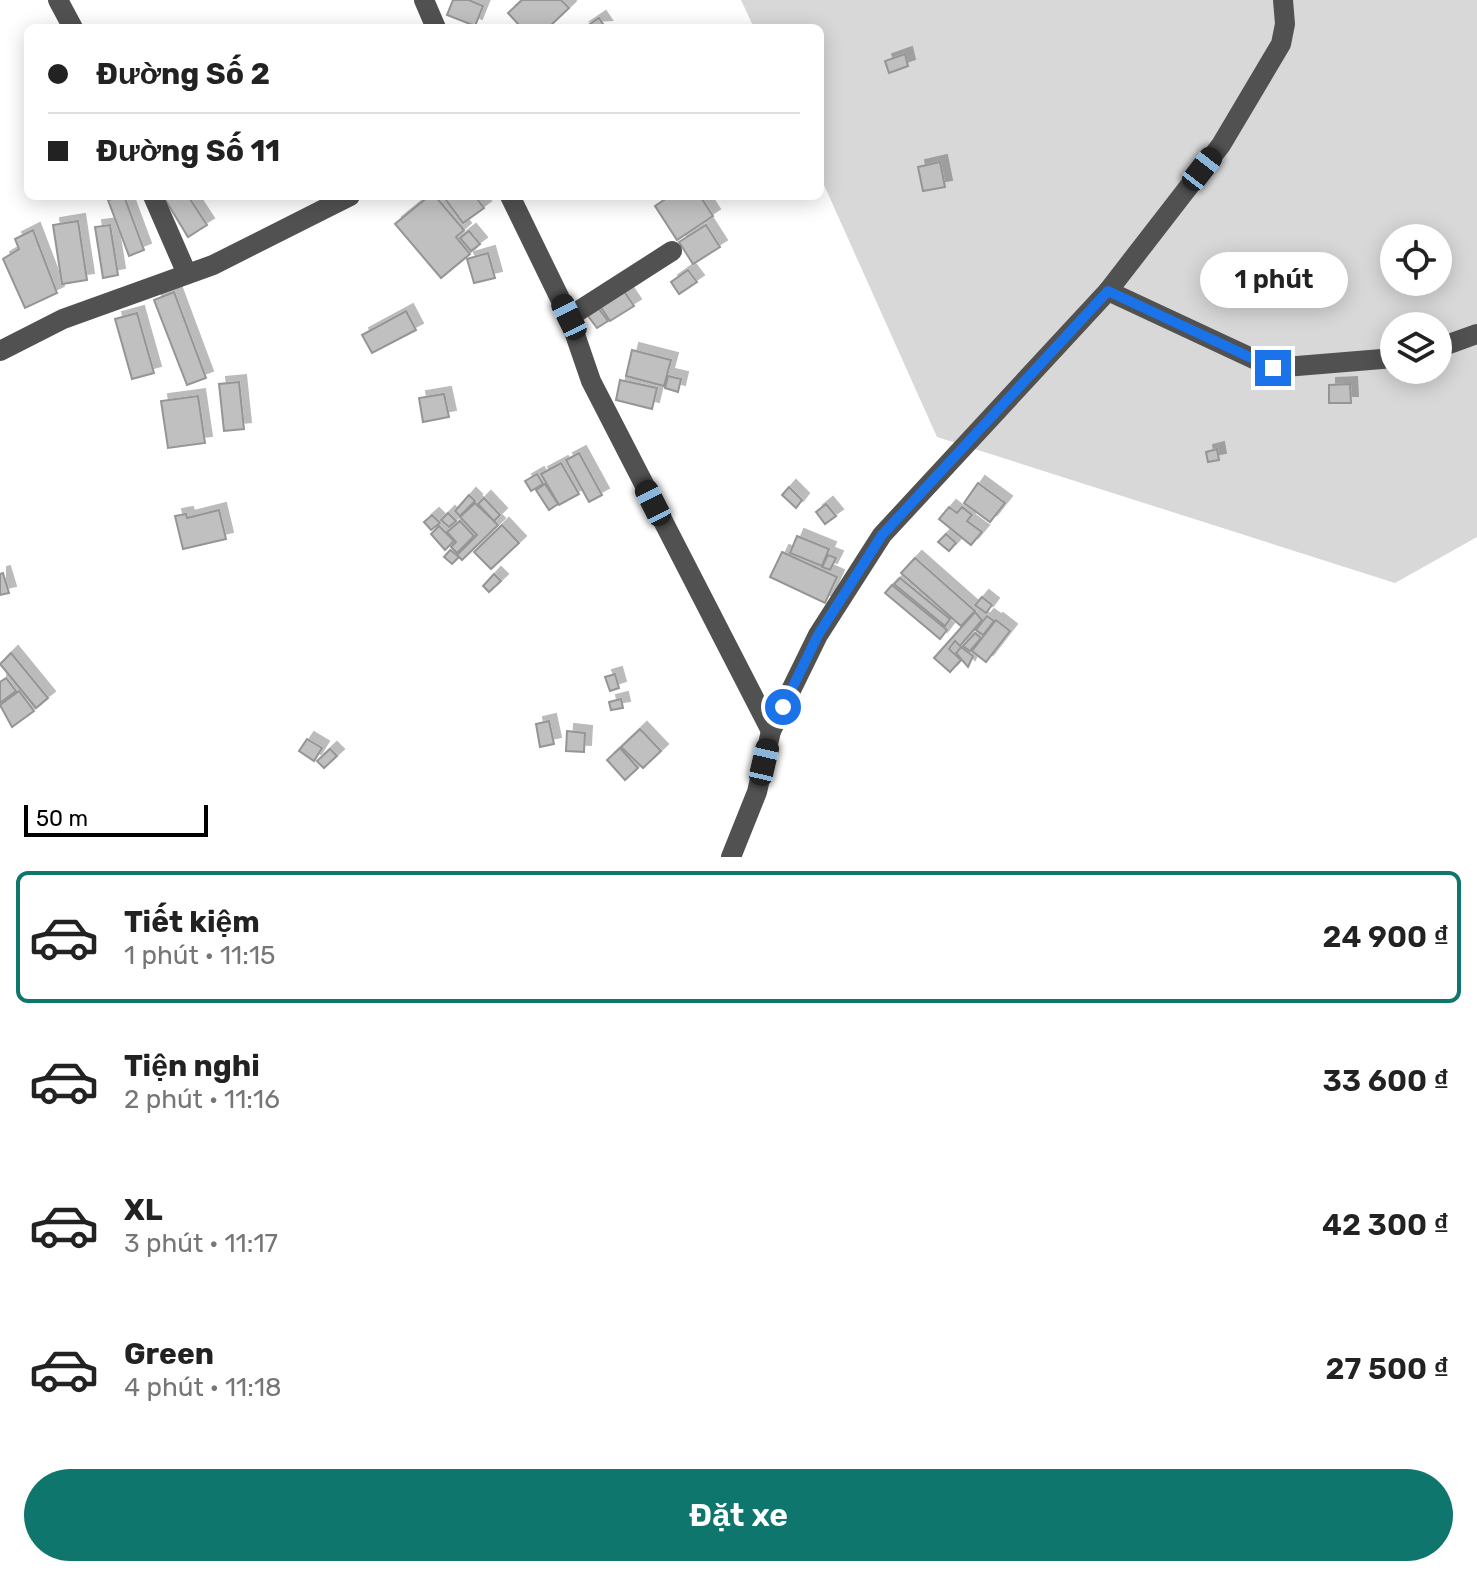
<!DOCTYPE html>
<html lang="vi">
<meta charset="utf-8">
<style>
body{margin:0;font-family:Rubik,sans-serif;background:#f2f2f2;color:#222;height:100vh;display:flex;flex-direction:column;font-size:30px;white-space:nowrap}
*{box-sizing:border-box;margin:0}
p{font-size:26px;color:#767676}
.icon{flex:none;width:44px;height:44px;fill:none;stroke:currentColor;stroke-width:2;stroke-linecap:round;stroke-linejoin:round}
.map{position:relative;height:857px;overflow:hidden}
.sheet{display:flex;flex-direction:column;background:#fff;flex:1}
.sheet>*{flex:none}
.guide{position:absolute;left:24px;top:24px;width:800px;height:176px;border-radius:12px;box-shadow:0 4px 20px #0003;display:grid;align-content:center;height:176px;padding:0 24px;background:#fff}
.controls{position:absolute;left:1380px;top:224px;display:grid;gap:16px}
.controls a{display:grid;place-items:center;width:72px;height:72px;border-radius:50%;background:#fff;box-shadow:0 4px 20px #0003;font-size:40px}
.scale{position:absolute;left:24px;bottom:20px;width:184px;box-sizing:border-box;padding-left:8px;border:4px solid #000;border-top:0;font-size:22px;line-height:28px;white-space:nowrap;color:#000;-webkit-text-stroke:6px #fff;paint-order:stroke}
.end{position:absolute;width:36px;height:36px;margin:-18px;border:10px solid #1a73e8;background:#fff;box-shadow:0 0 0 4px #fff}
.from{border-radius:50%}
.bubble{position:absolute;height:56px;border-radius:28px;background:#fff;box-shadow:0 4px 20px #0003;font-size:26px;font-weight:600;line-height:56px;text-align:center}
.car{position:absolute;width:24px;height:48px;margin:-24px -12px;border-radius:10px;box-shadow:0 0 6px 2px #0007;background:linear-gradient(#222 24%,#8ab4d8 0 40%,#222 0 76%,#8ab4d8 0 86%,#222 0)}
.guide b{display:flex;align-items:center;gap:28px;height:76px;font-size:30px}
.guide b+b{border-top:2px solid #e0e0e0}
.guide i{width:20px;height:20px;background:#222}
ul{padding:14px 0 0;list-style:none}
li{display:flex;align-items:center;gap:24px;height:132px;margin:0 16px 12px;padding:0 8px;border:4px solid transparent;border-radius:12px}
li div{flex:1}
li b{display:block;font-size:30px}
li em{font-style:normal;font-weight:600}
li.on{border-color:#0f766e}
li>.icon{width:72px;height:72px;stroke-width:1.5}
.primary-button{display:flex;gap:16px;margin-top:auto;padding:16px 24px}
.primary-button a{flex:1;height:92px;border-radius:48px;background:#0f766e;color:#fff;font-size:32px;font-weight:600;line-height:92px;text-align:center}
.map>svg:first-child{display:block}
.green{fill:#d8d8d8;fill-rule:evenodd}
.building{fill:#c0c0c0;stroke:#959595;stroke-width:2;filter:url(#shadow)}
.lines{fill:none;stroke-linecap:round;stroke-linejoin:round}
.minor{stroke:#515151;stroke-width:20}
.route{stroke:#1a73e8;stroke-width:10}
</style>
<div class="map">
<svg width="1477" height="857" viewBox="0 0 1477 857">
<defs>
<filter id="shadow"><feDropShadow dx="7" dy="-7" stdDeviation="0" flood-color="#0004"/></filter>
</defs>
<rect width="100%" height="100%" fill="#fff"/>
<path class="green" d="M741,0H1477V537L1395,583L937,437L820,176V28H754ZM1394,238H1438V282H1394ZM1394,326H1438V370H1394Z"/>
<g class="building">
<polygon points="453,0 469,0 483,6 475,26 447,15"/>
<polygon points="522,0 561,0 569,8 548,28 517,28 520,26 508,13"/>
<polygon points="599,18 605,27 584,28"/>
<polygon points="905,54 908,66 889,73 885,61"/>
<polygon points="940,162 945,187 923,191 918,167"/>
<polygon points="124,196 144,250 129,256 108,200"/>
<polygon points="163,196 188,196 207,225 188,237"/>
<polygon points="429,196 435,196 464,230 456,237 470,254 441,278 395,224"/>
<polygon points="443,196 475,196 484,208 463,223"/>
<polygon points="670,196 700,196 713,216 677,240 655,206"/>
<polygon points="78,221 87,280 62,284 53,225"/>
<polygon points="110,225 118,275 103,278 95,227"/>
<polygon points="706,225 720,247 693,264 679,242"/>
<polygon points="33,230 57,293 25,308 3,259 19,249 15,239"/>
<polygon points="469,231 480,244 471,251 460,238"/>
<polygon points="488,253 495,278 474,283 467,259"/>
<polygon points="688,270 697,282 679,294 671,282"/>
<polygon points="624,291 634,306 610,321 600,306"/>
<polygon points="174,292 206,378 187,385 154,300"/>
<polygon points="599,309 608,321 597,328 588,316"/>
<polygon points="406,311 416,330 372,353 362,335"/>
<polygon points="137,313 154,373 132,379 115,319"/>
<polygon points="632,350 671,360 664,386 626,376"/>
<polygon points="668,376 681,379 678,392 665,388"/>
<polygon points="620,380 657,388 652,409 616,400"/>
<polygon points="239,382 244,429 224,431 219,384"/>
<polygon points="1350,384 1351,403 1329,403 1329,385"/>
<polygon points="444,394 449,417 423,422 419,398"/>
<polygon points="198,396 205,443 168,448 161,401"/>
<polygon points="1217,449 1219,460 1208,462 1206,452"/>
<polygon points="579,453 602,495 589,502 566,460"/>
<polygon points="561,463 579,494 559,505 541,474"/>
<polygon points="537,474 543,484 531,491 525,481"/>
<polygon points="978,483 1005,503 990,522 964,503"/>
<polygon points="545,484 558,504 549,510 536,490"/>
<polygon points="789,487 802,500 796,508 782,495"/>
<polygon points="469,495 475,501 460,516 455,511"/>
<polygon points="484,498 500,515 494,521 478,504"/>
<polygon points="475,503 498,525 462,560 457,555 477,535 460,517"/>
<polygon points="826,504 836,516 825,524 816,512"/>
<polygon points="949,507 957,513 962,507 972,515 967,521 982,532 971,545 939,519"/>
<polygon points="219,510 226,539 183,549 175,516 186,514 187,518"/>
<polygon points="448,513 456,521 449,527 441,520"/>
<polygon points="432,515 440,523 431,530 424,522"/>
<polygon points="460,521 474,536 457,553 451,547 456,542 447,532"/>
<polygon points="502,525 519,543 491,569 474,552"/>
<polygon points="439,526 454,541 445,550 431,534"/>
<polygon points="946,534 956,543 949,551 938,542"/>
<polygon points="797,536 829,549 822,566 790,553"/>
<polygon points="450,550 459,557 452,564 444,557"/>
<polygon points="782,552 837,577 825,603 770,577"/>
<polygon points="828,555 836,558 830,570 822,567"/>
<polygon points="915,558 975,611 961,626 901,573"/>
<polygon points="3,573 9,593 0,595 0,574"/>
<polygon points="494,574 501,581 489,592 483,586"/>
<polygon points="900,578 950,619 945,626 894,584"/>
<polygon points="892,585 947,630 940,639 885,593"/>
<polygon points="982,597 992,605 986,613 975,605"/>
<polygon points="975,612 982,620 960,646 955,641 949,649 961,660 950,672 934,658"/>
<polygon points="987,616 994,621 983,635 976,630"/>
<polygon points="996,620 1010,631 986,662 972,651"/>
<polygon points="975,633 981,638 970,651 963,646"/>
<polygon points="961,647 973,656 968,667 956,653"/>
<polygon points="11,653 48,698 36,708 0,664"/>
<polygon points="615,674 619,688 610,691 605,677"/>
<polygon points="6,678 16,691 0,703 0,682"/>
<polygon points="19,691 34,711 12,727 0,705"/>
<polygon points="621,699 623,708 611,710 609,702"/>
<polygon points="549,721 554,744 540,747 536,724"/>
<polygon points="640,729 661,751 643,768 621,747"/>
<polygon points="567,731 585,733 584,752 566,751"/>
<polygon points="307,739 322,748 314,761 299,751"/>
<polygon points="620,748 638,768 625,780 607,760"/>
<polygon points="330,749 337,756 324,768 317,761"/>
</g>
<g class="lines">
<g class="minor">
<polyline points="58,0 73,28"/>
<polyline points="424,0 436,28"/>
<polyline points="153,196 187,274"/>
<polyline points="510,196 569,317 591,381 771,731"/>
<polyline points="1108,291 1273,368 1394,358"/>
<polyline points="569,317 672,251"/>
<polyline points="1438,348 1477,334"/>
<polyline points="0,351 63,319 213,265 350,196"/>
<polyline points="731,857 757,792 771,731 818,635 882,535 1108,291 1221,145 1281,44 1285,24 1283,0"/>
</g>
</g>
<g class="lines">
<polyline class="route" points="783,707 818,635 882,535 1108,291 1273,368"/>
</g>
</svg>
<div class="controls">
<a><svg class="icon" aria-label="locate" viewBox="0 0 24 24"><circle cx="12" cy="12" r="6"/><path d="M12 2v4M12 18v4M2 12h4M18 12h4"/></svg></a>
<a><svg class="icon" aria-label="layers" viewBox="0 0 24 24"><path d="M12 4l9 5-9 5-9-5zM3 14l9 5 9-5"/></svg></a>
</div>
<div class="scale">50 m</div>
<i class="end from" style="left:783px;top:707px"></i>
<i class="end" style="left:1273px;top:368px"></i>
<div class="bubble" style="left:1200px;top:252px;width:148px">1 phút</div>
<i class="car" style="left:1202px;top:169px;rotate:38deg"></i>
<i class="car" style="left:569px;top:317px;rotate:334deg"></i>
<i class="car" style="left:653px;top:503px;rotate:333deg"></i>
<i class="car" style="left:764px;top:762px;rotate:13deg"></i>
<div class="guide">
<b><i class="from"></i>Đường Số 2</b>
<b><i></i>Đường Số 11</b>
</div>
</div>
<section class="sheet">
<ul>
<li class="on"><svg class="icon" aria-label="car" viewBox="0 0 24 24"><path d="M5 17H2v-5l4-1 3-4h7l3 4 3 1v5h-3M9 17h6M6 11h13"/><circle cx="7" cy="17" r="2"/><circle cx="17" cy="17" r="2"/></svg><div><b>Tiết kiệm</b><p>1 phút · 11:15</p></div><em>24 900 ₫</em></li>
<li><svg class="icon" aria-label="car" viewBox="0 0 24 24"><path d="M5 17H2v-5l4-1 3-4h7l3 4 3 1v5h-3M9 17h6M6 11h13"/><circle cx="7" cy="17" r="2"/><circle cx="17" cy="17" r="2"/></svg><div><b>Tiện nghi</b><p>2 phút · 11:16</p></div><em>33 600 ₫</em></li>
<li><svg class="icon" aria-label="car" viewBox="0 0 24 24"><path d="M5 17H2v-5l4-1 3-4h7l3 4 3 1v5h-3M9 17h6M6 11h13"/><circle cx="7" cy="17" r="2"/><circle cx="17" cy="17" r="2"/></svg><div><b>XL</b><p>3 phút · 11:17</p></div><em>42 300 ₫</em></li>
<li><svg class="icon" aria-label="car" viewBox="0 0 24 24"><path d="M5 17H2v-5l4-1 3-4h7l3 4 3 1v5h-3M9 17h6M6 11h13"/><circle cx="7" cy="17" r="2"/><circle cx="17" cy="17" r="2"/></svg><div><b>Green</b><p>4 phút · 11:18</p></div><em>27 500 ₫</em></li>
</ul>
<div class="primary-button"><a>Đặt xe</a></div>
</section>
